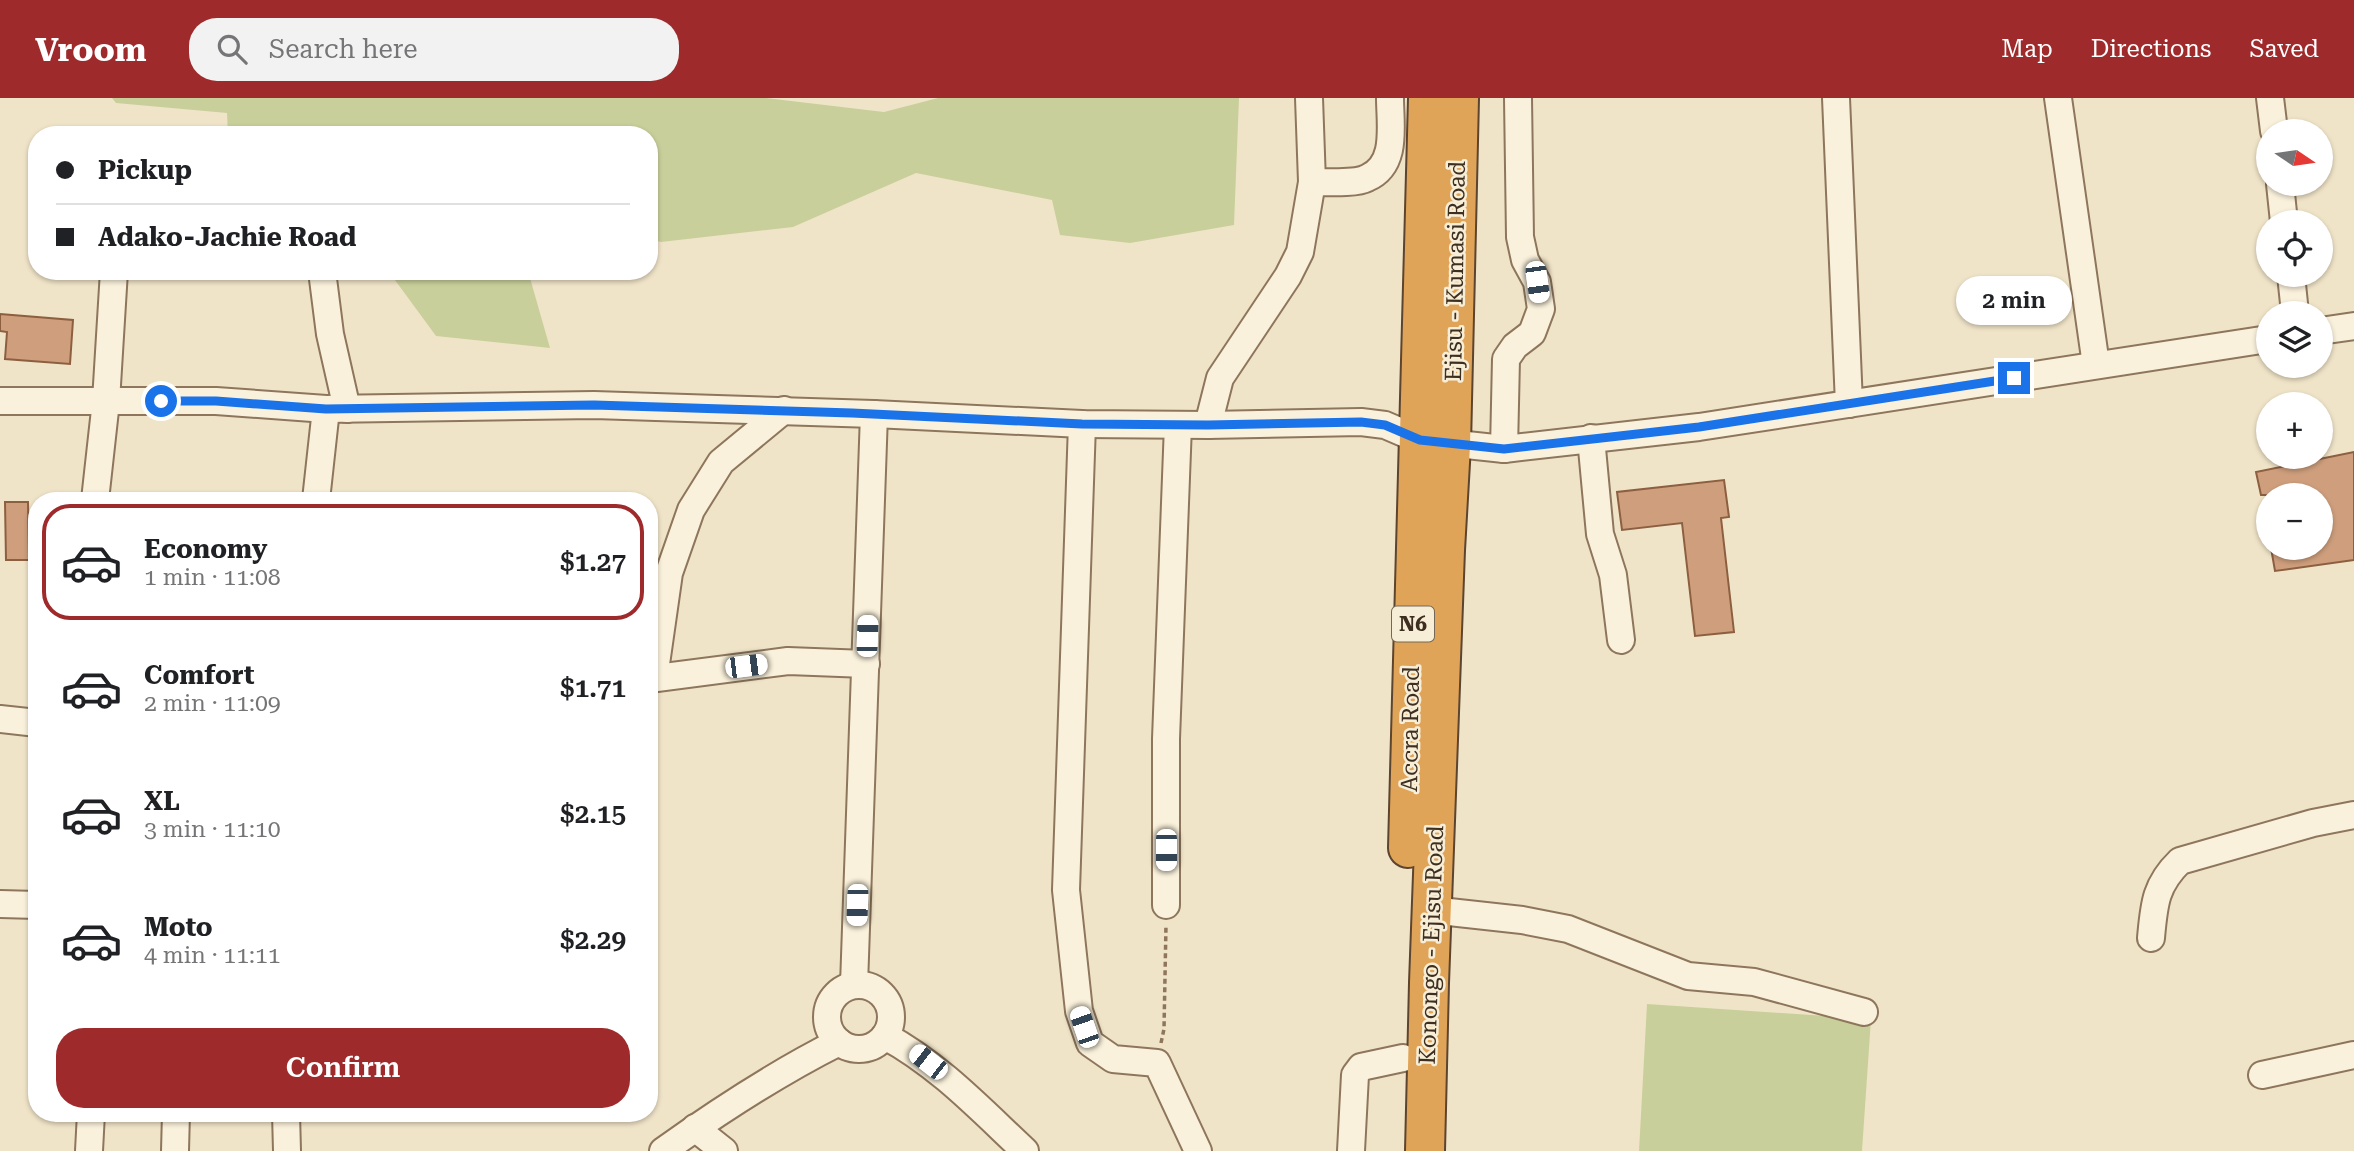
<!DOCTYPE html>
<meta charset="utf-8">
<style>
body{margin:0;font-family:"Roboto Serif",serif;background:#f2f2f2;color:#202124;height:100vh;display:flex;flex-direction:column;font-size:26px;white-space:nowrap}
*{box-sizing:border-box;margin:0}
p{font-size:23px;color:#757577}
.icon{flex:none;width:38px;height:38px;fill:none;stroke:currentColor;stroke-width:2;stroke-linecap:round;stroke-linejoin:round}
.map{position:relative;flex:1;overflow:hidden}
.sheet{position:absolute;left:28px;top:394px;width:630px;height:630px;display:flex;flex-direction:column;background:#fff;border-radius:28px;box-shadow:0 2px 5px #0004}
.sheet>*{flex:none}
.banner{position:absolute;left:28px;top:28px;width:630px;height:154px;border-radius:28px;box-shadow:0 2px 5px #0004;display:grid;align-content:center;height:154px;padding:0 28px;background:#fff}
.needle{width:46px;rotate:103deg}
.tools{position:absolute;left:2256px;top:21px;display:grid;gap:14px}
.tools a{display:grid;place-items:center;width:77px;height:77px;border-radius:50%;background:#fff;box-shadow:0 2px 5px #0004;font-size:35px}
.end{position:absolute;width:32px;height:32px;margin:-16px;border:9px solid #1a73e8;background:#fff;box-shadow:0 0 0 4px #fff}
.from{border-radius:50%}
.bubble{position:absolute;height:49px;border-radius:24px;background:#fff;box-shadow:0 2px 5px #0004;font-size:23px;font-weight:600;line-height:49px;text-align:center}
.car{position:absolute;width:21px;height:42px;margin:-21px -10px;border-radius:9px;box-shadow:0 0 5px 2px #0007;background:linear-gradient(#fff 24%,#345 0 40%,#fff 0 76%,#345 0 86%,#fff 0)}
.banner b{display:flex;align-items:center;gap:24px;height:66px;font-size:26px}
.banner b+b{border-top:2px solid #e0e0e0}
.banner i{width:18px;height:18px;background:#202124}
ul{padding:12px 0 0;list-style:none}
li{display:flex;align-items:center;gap:21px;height:116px;margin:0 14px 10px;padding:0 14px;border:4px solid transparent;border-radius:28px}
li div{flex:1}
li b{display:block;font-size:26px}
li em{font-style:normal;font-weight:600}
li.on{border-color:#9e2a2b}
li>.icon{width:63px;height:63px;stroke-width:1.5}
.action{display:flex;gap:14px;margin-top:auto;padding:14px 28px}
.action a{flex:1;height:80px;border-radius:28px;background:#9e2a2b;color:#fff;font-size:28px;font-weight:600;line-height:80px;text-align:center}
header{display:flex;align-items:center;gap:42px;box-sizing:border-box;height:98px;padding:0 35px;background:#9e2a2b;color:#fff}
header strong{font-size:33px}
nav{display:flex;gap:38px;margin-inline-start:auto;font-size:24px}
.search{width:490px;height:63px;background:#f2f2f2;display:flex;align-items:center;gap:18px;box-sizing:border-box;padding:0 24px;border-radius:28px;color:#757577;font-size:26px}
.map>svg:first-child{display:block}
.green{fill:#c9cf9b}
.building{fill:#cf9f7d;stroke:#8d5f41;stroke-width:2}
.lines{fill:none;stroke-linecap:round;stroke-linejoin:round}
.minor-casing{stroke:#8d765c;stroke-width:30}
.highway-casing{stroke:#5b4430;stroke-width:42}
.path{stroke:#8d765c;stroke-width:3.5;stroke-dasharray:5 3.5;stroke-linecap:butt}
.minor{stroke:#faf1dc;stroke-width:26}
.highway{stroke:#e0a458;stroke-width:38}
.route{stroke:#1a73e8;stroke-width:9}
.labels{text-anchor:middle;stroke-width:5;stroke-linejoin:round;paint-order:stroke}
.shield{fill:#f7eed8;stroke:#756857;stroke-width:2}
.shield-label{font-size:21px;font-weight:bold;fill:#3d2e20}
.street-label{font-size:23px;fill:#3d2e20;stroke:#f7eed8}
</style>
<header>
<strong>Vroom</strong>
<div class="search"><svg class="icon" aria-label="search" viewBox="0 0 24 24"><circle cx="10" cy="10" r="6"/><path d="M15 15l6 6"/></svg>Search here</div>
<nav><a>Map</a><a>Directions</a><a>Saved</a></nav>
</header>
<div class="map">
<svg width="2354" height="1053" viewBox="0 0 2354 1053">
<rect width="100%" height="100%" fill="#f0e4c8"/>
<g class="green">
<polygon points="112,0 766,0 884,14 938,0 1239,0 1234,127 1130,145 1060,137 1052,102 916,75 793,129 661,144 649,141 649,37 228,37 227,15 116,5"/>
<polygon points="391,173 528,173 550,250 436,238 392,178"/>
<polygon points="1647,906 1871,921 1862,1053 1639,1053"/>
</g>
<g class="building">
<polygon points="0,216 73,222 70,266 5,261 7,234 0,233"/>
<polygon points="2354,354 2354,462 2275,473 2271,450 2320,450 2320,397 2261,397 2256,374"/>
<polygon points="1724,382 1729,419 1721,420 1734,534 1695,538 1682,425 1622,432 1617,394"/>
<polygon points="5,404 28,404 29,462 6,462"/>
</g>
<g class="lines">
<g class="minor-casing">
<g id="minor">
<polyline points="1836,0 1849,306"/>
<polyline points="2058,0 2096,267"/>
<polyline points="2270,0 2274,33"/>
<path d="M1312,84C1326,84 1356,86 1367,80C1398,67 1390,27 1390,0"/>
<polyline points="2280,86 2284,124"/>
<polyline points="322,173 330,236 347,311"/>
<polyline points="2291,177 2295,215"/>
<polyline points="2320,233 2354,228"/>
<polyline points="0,303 216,303 326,311 594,307 874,316 1082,326 1208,327 1361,324 1385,327 1420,342 1504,351 1699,329 2268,241"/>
<polyline points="1082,326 1066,792 1079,913 1090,945 1113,961 1157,965 1198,1053"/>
<polyline points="1208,327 1220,280 1288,178 1300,154 1312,84 1309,0"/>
<polyline points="1591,340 1600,436 1613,477 1621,542"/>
<polyline points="1504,351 1506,261 1515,248 1532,235 1541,211 1537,184 1525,162 1520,139 1518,0"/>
<polyline points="95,402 106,303 114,173"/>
<polyline points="316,402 326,311"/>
<polyline points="654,580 669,475 691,412 721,364 784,312"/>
<polyline points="649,581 788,563 866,566"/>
<polyline points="0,621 37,625"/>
<polyline points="0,806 37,807"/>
<polyline points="1166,807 1166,641 1178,327"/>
<polyline points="1431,812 1522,822 1568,831 1688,878 1754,884 1864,914"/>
<path d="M2151,840C2154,807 2155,787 2180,763L2313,725L2354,717"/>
<polyline points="854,887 874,316"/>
<circle cx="859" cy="919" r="32"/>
<path d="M885,938C939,967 980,1011 1025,1053"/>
<polyline points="2262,977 2354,957"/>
<polyline points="286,1015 287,1053"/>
<polyline points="695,1030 724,1053"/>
<polyline points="89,1053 91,1015"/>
<polyline points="175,1053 176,1015"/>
<path d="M663,1053C719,1013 777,975 839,944"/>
<polyline points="1351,1053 1355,977 1361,969 1403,960"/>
</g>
</g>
<g class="highway-casing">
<g id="highway">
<polyline points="1408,750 1428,0"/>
<polyline points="1425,1053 1429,885 1445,452 1451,347 1459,0"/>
</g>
</g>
<polyline class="path" points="1161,945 1164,931 1166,827"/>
<use href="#minor" class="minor"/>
<use href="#highway" class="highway"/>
</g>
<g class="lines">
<polyline class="route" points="161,303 216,303 326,311 594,307 852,315 1082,326 1208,327 1361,324 1385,327 1420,342 1504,351 1699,329 2014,280"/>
</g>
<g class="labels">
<rect class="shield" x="1392" y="508.5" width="42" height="35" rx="5"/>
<g class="shield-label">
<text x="1413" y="533">N6</text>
</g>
<g class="street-label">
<text transform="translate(1455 173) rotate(-89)" y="8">Ejisu - Kumasi Road</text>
<text transform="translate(1410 631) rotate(-89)" y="8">Accra Road</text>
<text transform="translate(1431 847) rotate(-88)" y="8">Konongo - Ejisu Road</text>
</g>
</g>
</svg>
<div class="tools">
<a><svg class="needle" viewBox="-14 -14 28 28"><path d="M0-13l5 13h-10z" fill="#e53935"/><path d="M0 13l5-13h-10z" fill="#757577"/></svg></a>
<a><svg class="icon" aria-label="locate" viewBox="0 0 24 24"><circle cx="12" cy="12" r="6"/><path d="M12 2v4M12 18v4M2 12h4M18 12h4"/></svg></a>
<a><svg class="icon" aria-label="layers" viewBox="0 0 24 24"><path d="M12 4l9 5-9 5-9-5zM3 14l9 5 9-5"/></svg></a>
<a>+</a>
<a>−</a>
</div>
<i class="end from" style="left:161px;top:303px"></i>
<i class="end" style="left:2014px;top:280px"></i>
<div class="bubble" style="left:1956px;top:178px;width:116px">2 min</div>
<i class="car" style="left:1537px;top:184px;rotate:172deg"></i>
<i class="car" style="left:867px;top:538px;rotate:2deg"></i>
<i class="car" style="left:746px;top:568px;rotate:83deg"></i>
<i class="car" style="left:1166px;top:752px;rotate:180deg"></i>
<i class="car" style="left:857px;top:807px;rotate:182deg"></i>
<i class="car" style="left:1084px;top:929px;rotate:341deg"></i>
<i class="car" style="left:928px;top:964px;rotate:308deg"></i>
<div class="banner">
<b><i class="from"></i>Pickup</b>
<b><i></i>Adako-Jachie Road</b>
</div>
<section class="sheet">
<ul>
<li class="on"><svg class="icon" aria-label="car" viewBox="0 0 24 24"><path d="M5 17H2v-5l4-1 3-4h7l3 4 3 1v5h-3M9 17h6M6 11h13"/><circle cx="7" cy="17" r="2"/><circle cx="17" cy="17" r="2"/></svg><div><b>Economy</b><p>1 min · 11:08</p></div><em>$1.27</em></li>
<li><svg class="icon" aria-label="car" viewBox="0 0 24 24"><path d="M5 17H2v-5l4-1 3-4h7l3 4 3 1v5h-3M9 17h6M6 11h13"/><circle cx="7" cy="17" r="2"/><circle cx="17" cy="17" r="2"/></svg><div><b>Comfort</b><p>2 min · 11:09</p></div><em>$1.71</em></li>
<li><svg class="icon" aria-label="car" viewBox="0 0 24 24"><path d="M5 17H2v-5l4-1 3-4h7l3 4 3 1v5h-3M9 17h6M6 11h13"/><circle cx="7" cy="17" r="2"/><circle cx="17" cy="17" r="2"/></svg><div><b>XL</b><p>3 min · 11:10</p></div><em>$2.15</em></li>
<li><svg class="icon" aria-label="car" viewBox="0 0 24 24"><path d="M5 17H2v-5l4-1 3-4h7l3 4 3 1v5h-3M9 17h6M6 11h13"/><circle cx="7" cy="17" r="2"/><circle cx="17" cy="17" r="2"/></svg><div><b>Moto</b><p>4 min · 11:11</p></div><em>$2.29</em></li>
</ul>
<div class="action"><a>Confirm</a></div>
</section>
</div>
